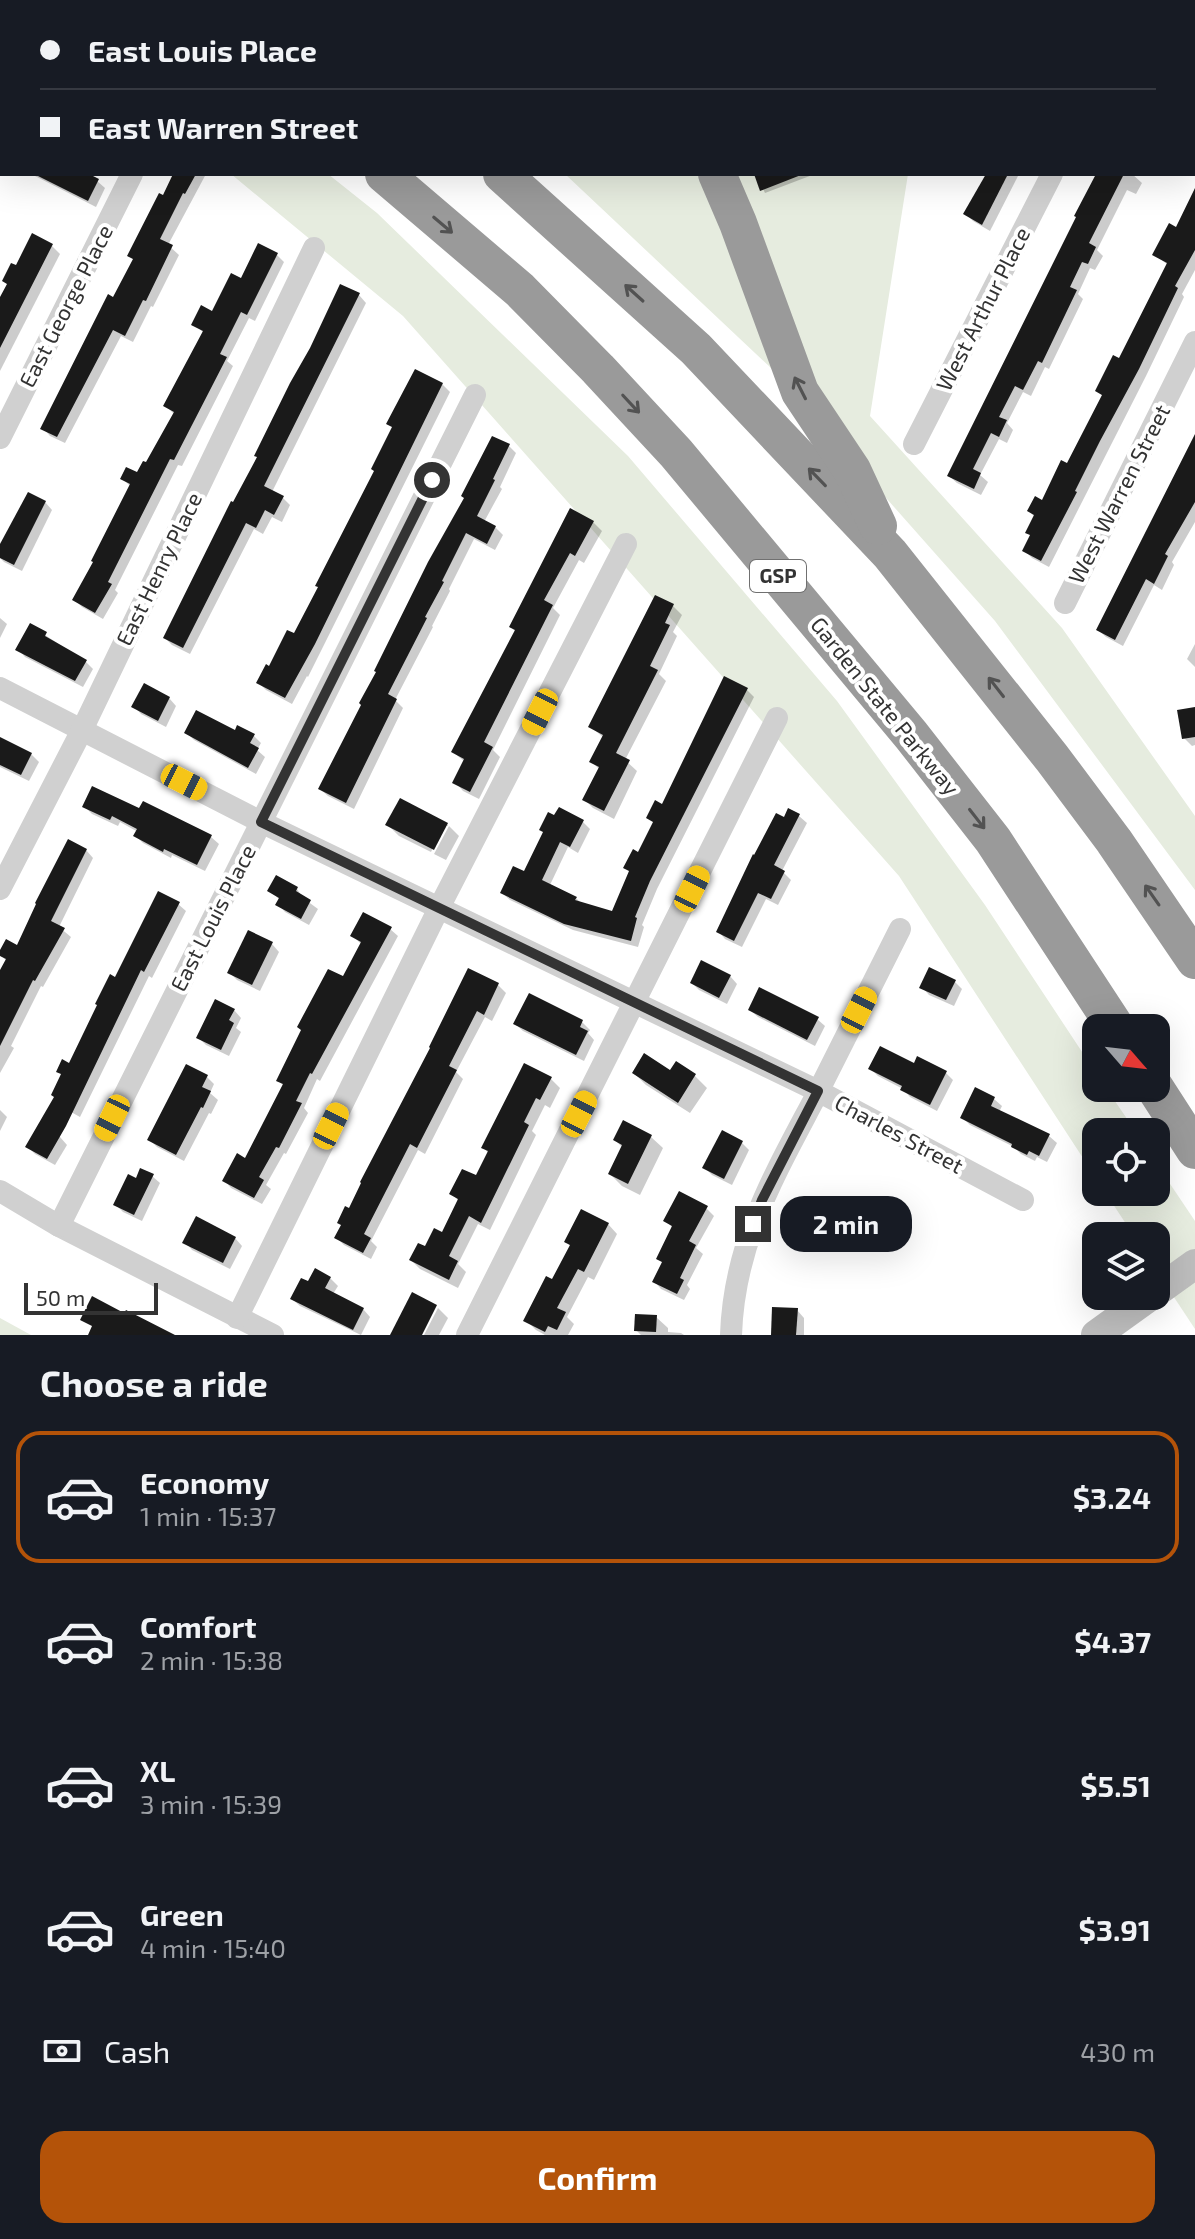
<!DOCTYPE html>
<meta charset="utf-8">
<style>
body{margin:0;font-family:"Exo 2",sans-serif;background:#20242c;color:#f1f3f6;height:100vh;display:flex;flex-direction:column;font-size:30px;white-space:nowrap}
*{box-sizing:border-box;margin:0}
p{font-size:26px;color:#9ea1a6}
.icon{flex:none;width:44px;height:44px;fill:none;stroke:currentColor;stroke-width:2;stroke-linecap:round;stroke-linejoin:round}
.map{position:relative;height:1335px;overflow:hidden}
.details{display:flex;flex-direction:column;background:#171b24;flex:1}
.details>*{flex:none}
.guide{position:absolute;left:0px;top:0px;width:1196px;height:176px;box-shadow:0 8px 32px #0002;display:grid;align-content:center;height:176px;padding:0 40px;background:#171b24}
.needle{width:52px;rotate:118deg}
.buttons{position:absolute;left:1082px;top:1014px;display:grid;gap:16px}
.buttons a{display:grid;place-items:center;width:88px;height:88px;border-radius:16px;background:#171b24;box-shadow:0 8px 32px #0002;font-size:40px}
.scale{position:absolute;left:24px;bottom:20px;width:134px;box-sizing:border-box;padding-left:8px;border:4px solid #333;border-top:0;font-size:22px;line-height:28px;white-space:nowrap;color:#333;-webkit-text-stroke:6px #fff;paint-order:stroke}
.end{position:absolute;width:36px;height:36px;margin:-18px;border:10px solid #333;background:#fff;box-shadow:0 0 0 4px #fff}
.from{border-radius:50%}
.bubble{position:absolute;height:56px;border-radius:24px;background:#171b24;box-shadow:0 8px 32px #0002;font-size:26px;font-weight:700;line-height:56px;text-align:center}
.car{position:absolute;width:24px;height:48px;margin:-24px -12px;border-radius:10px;box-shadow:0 0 6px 2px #0007;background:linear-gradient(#f5c518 24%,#345 0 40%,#f5c518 0 76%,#345 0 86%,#f5c518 0)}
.guide b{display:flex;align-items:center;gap:28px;height:76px;font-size:30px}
.guide b+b{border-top:2px solid #363941}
.guide i{width:20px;height:20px;background:#f1f3f6}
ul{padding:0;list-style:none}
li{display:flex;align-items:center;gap:24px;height:132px;margin:0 16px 12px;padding:0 24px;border:4px solid transparent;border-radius:24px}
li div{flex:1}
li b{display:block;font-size:30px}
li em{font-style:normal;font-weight:700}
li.current{border-color:#b45309}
li>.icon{width:72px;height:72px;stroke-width:1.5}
h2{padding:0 40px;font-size:36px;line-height:96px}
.pay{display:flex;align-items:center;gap:20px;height:88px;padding:0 40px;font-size:30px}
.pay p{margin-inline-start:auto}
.cta{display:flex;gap:16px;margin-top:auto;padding:16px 40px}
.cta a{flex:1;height:92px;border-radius:24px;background:#b45309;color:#fff;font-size:32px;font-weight:700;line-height:92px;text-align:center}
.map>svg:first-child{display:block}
.green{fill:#e6ecdf}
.shadow{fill:#0003}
.building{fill:#1a1a1a}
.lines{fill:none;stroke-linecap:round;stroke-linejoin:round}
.street{stroke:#d0d0d0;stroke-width:22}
.secondary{stroke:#bdbdbd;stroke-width:30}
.highway{stroke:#9a9a9a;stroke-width:38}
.oneway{stroke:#525252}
.route{stroke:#333;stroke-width:10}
.labels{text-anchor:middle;stroke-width:8;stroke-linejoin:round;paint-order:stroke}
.shield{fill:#fff;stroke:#707070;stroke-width:2}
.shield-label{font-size:20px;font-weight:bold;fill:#333}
.street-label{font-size:22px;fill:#333;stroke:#fff}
</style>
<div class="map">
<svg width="1195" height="1335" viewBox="0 0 1195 1335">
<rect width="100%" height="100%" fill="#fff"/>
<g class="green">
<polygon points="357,0 780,0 781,2 360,2"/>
<polygon points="231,174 328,174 377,213 628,456 837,701 985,905 1096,1073 1096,1088 1106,1088 1136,1132 1096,1132 1096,1178 899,876 403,316"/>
<polygon points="565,174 908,174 870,416 1062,628 1195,816 1195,890 995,621 771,368"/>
<polygon points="1156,1163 1195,1221 1195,1329 1156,1270 1156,1236 1134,1236 1105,1192 1156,1192"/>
<polygon points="0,1318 31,1335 0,1335"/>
</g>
<g class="shadow">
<polygon points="680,0 722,0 723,1 678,2"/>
<polygon points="856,0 881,0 880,2 859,2"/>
<polygon points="0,21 2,22 2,51 0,50"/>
<polygon points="0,131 2,132 2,159 0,158"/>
<polygon points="31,174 84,174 97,181 105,188 96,207"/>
<polygon points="176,174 206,174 168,245 179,255 153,307 151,306 133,342 121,336 65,443 50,436 43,428 114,300 134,260 129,255"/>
<polygon points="756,174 815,174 765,193"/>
<polygon points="988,174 1019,174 990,231 973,221 966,214"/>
<polygon points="1099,174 1132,174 1142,183 1136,194 1127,190 1097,250 1103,256 1095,270 1090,268 1078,294 1083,299 1049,369 1045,367 1031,396 1023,392 1007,423 1013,430 1007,443 999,439 980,475 988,482 981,495 957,483 949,476"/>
<polygon points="1195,192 1195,270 1182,294 1184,297 1146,376 1049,567 1032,558 1024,550 1032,536 1035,517 1029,511 1042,502 1068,466 1103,396 1097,391 1120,361 1168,265 1154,254 1177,229"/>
<polygon points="52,246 60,254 0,371 0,301 17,268"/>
<polygon points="277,255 284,262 255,321 249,318 227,361 233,366 182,466 178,465 115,590 118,593 103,619 82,607 74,599 95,563 131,487 123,479 138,475 147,465 174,414 166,406 204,333 194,324 213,314"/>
<polygon points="341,286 359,295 366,303 272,492 283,498 290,505 282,522 272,517 263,534 254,529 190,654 172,645 165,638 234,505"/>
<polygon points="442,384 450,392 308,677 307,676 292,704 266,690 259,683 295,636"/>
<polygon points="1195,440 1195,522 1172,562 1174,565 1162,590 1154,585 1123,646 1106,637 1098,630"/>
<polygon points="509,446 516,453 500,487 502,489 484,522 495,527 503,535 495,550 474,539 449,589 450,591 432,626 433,627 395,700 403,708 354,809 328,796 320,789"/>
<polygon points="45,502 52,510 22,571 4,562 0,558 0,549"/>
<polygon points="593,522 602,531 584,563 579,560 553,608 560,615 493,750 500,757 479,799 463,791 455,782 465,762 453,752 516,632 511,627"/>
<polygon points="673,606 682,615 673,632 677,636 659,674 666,681 625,760 637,771 614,819 593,808 584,799 600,770 592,762 604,738 591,727"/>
<polygon points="0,618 7,624 0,638"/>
<polygon points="31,626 85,661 93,669 83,687 25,657 18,649"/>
<polygon points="1195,644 1195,667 1187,659"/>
<polygon points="746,689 754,697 657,889 642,925 644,927 638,947 573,930 510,900 502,893 525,874 545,833 583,822 590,829 578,853 568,847 550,885 576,898 582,904 613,913 639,854 663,807"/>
<polygon points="169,698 176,706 166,727 141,714 134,706"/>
<polygon points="1195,709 1195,745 1192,746 1184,738"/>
<polygon points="236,732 253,735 261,743 257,750 265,757 256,774 194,740 187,733"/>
<polygon points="0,739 31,754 39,762 29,781 0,767"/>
<polygon points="144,804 211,837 219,844 205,871 172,855 171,858 143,843 136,836 138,832 120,822 118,826 92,814 84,806 140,811"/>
<polygon points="789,811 799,816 807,823 782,871 791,880 778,905 766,899 742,947 725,939 718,931"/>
<polygon points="447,824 448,826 444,826 431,852 399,836 388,825"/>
<polygon points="449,826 459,836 446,860 434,854"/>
<polygon points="86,850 93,858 59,927 71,937 43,987 41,986 11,1046 14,1048 0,1073 0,984 7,961 0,955 18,948"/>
<polygon points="297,889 303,898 318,909 309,925 285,912 278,904 280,900 270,891"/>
<polygon points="178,904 186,911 152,978 149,976 80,1117 62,1107 116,979"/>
<polygon points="390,929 398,936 320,1081 317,1079 304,1108 308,1113 286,1154 284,1153 266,1185 271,1189 262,1204 231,1188 224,1180 246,1161 285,1087 278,1080 344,979 361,944 353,936"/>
<polygon points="272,944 279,952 260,991 237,980 229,972"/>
<polygon points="469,970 498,985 506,993 492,1021 485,1017 456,1072 463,1079 425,1154 418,1150 371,1241 377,1247 371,1259 344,1245 337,1238 433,1048"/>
<polygon points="730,976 737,984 727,1004 699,990 692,983"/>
<polygon points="955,982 962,989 954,1006 929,995 922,987"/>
<polygon points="530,995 582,1022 590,1030 588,1033 594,1040 584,1061 523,1031 515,1024"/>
<polygon points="234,1010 241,1018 236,1028 241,1032 229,1056 206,1045 198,1037"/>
<polygon points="750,1010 817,1019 825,1026 815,1046 758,1017"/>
<polygon points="676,1064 695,1076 707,1088 690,1113 646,1085 634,1073 671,1073"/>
<polygon points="914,1066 946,1073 953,1080 937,1111 910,1097 903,1089 878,1076 871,1069"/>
<polygon points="207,1077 214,1084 210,1093 218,1100 211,1114 209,1113 184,1161 157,1147 149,1139"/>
<polygon points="551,1079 560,1088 550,1108 545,1105 532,1131 536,1135 490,1230 478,1224 458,1264 466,1272 458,1288 420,1269 411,1260 443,1235 459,1201 452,1194 477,1178 489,1154 483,1147"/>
<polygon points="994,1099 1002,1106 999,1112 1049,1136 1057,1143 1047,1162 1037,1157 1035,1161 1021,1154 1014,1147 970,1125 963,1118"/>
<polygon points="0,1110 7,1117 0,1131"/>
<polygon points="624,1123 651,1137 663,1148 640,1195 622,1186 610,1174 623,1148 615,1140"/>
<polygon points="40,1126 60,1137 67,1145 55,1165 35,1154 28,1147"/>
<polygon points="742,1143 749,1150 732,1185 712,1175 705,1168"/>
<polygon points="152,1176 160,1183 142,1221 123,1212 116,1205 137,1180"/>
<polygon points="706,1208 714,1216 696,1248 703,1254 687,1285 690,1289 684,1300 661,1289 654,1281 663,1263 658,1258 673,1228 665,1220"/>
<polygon points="608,1224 617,1234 594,1280 588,1277 567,1317 574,1324 568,1335 545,1335 536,1330 526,1320 553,1282 571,1247 566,1241"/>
<polygon points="235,1238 242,1246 230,1269 192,1250 185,1242"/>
<polygon points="330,1278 338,1286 333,1294 363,1309 370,1317 361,1335 300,1306 292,1299 309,1284"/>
<polygon points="438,1308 448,1318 439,1335 424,1335"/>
<polygon points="797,1310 804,1318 804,1335 773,1335"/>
<polygon points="656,1317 668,1328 668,1332 681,1333 684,1335 641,1335 636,1330"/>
</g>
<g class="building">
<polygon points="34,174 89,174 99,179 88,201"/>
<polygon points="173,174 196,174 185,194 183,193 160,239 173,245 146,301 143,300 125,336 113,330 57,437 40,429 108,294 113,297 133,259 127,256 159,193 163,195"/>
<polygon points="754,174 801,174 801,175 760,191"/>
<polygon points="986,174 1008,174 982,225 963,214"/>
<polygon points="1096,174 1124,174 1089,243 1096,247 1088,264 1082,262 1070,287 1077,290 1042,363 1038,361 1023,390 1015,386 999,417 1007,420 999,437 991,433 973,469 981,473 974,489 947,476 1076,217 1074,216"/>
<polygon points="1195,188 1195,250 1175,286 1178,288 1139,369 1100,441 1075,491 1077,492 1041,561 1022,551 1030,535 1025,533 1034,515 1027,511 1035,496 1042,500 1061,460 1067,463 1102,395 1095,391 1113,355 1119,358 1167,263 1152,255 1169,223 1176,227"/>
<polygon points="32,233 53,244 0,348 0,297 7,284 2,281 11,263 16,265"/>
<polygon points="258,243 278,253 247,315 241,312 220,354 227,357 174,460 170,459 108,582 112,584 95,613 72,600 93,562 91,561 130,484 120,479 126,467 137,472 143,461 146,462 174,412 163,406 203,331 191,325 201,305 212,311 231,273 241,278"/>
<polygon points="340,284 360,293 264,486 284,496 274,515 265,510 256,528 246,523 183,648 163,638 231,501 233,502 257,457 254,456 290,383 310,348"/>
<polygon points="415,369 443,383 315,644 285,698 256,683 266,664 269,666 287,630 294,633 318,587 315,586 374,471 371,469 392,427 386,424"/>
<polygon points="1195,434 1195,502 1165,554 1168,556 1154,584 1146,579 1115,640 1096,630"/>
<polygon points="492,436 510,444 493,479 495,480 477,516 496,526 487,544 466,533 442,581 444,582 425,617 427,618 388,694 397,699 346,803 318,789 361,705 359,703 376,672 374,671 428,562 464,498 461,496"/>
<polygon points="28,492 46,501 14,565 0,558 0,544"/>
<polygon points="570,508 594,521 575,556 570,553 544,600 553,605 484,742 493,747 470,792 452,783 464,759 451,752 515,630 509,627"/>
<polygon points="655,595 674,604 665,623 670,625 650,666 658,670 616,753 630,760 604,811 582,800 599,767 589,762 603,735 588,727"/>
<polygon points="30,623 47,632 45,636 87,660 75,681 15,650"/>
<polygon points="724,676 748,688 650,881 635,917 637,918 631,941 564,924 500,893 513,866 524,871 543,832 539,830 548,812 554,815 559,807 584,820 570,847 560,842 542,880 577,897 575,900 612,911 629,871 623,868 633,849 638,852 653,822 646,818 655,800 662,804"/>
<polygon points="144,683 170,697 158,721 131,707"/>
<polygon points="1195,707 1195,737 1182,739 1177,710"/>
<polygon points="196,710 235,730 237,725 255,734 250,743 259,748 248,768 184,733"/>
<polygon points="0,737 32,753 21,775 0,765"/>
<polygon points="92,786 139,808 143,801 212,835 197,865 164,849 163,852 133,836 137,829 112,816 110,820 82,807"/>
<polygon points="400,798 448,823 434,850 385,825"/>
<polygon points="788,808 800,814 774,865 785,871 771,899 758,893 734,941 716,932 753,854 754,855 776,813 784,817"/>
<polygon points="68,839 87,849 51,921 65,928 35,981 33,980 0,1046 0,970 6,959 0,956 0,950 6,939 17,945 36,904 35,903"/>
<polygon points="276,875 298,887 296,891 311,900 301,919 275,905 279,898 267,891"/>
<polygon points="158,891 180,902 144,972 141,970 66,1126 47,1159 25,1147 54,1097 51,1095 61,1074 56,1072 62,1059 69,1063 97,1005 95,1004 110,974 115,977"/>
<polygon points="363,912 392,927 312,1074 310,1073 296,1101 302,1103 279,1148 276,1147 259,1177 264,1180 254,1198 222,1181 237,1153 245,1158 283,1084 276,1081 301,1030 297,1027 328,969 343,976 361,942 350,936"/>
<polygon points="248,930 273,942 252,985 227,973"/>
<polygon points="701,960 731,975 719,998 690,983"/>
<polygon points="929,967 956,980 946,1000 919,988"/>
<polygon points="468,968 499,983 484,1015 477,1011 449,1066 457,1070 417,1148 410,1144 364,1234 371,1238 363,1253 334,1238 341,1225 337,1223 345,1206 349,1208 361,1183 360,1182 430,1048 429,1047"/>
<polygon points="759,987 819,1017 807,1040 748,1010"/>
<polygon points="529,993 583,1020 580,1027 588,1031 576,1055 513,1024"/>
<polygon points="215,999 235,1009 229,1020 234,1023 221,1050 196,1038"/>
<polygon points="880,1046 914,1063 917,1056 947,1071 930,1105 900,1090 902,1086 868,1069"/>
<polygon points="644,1053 670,1070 676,1061 696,1074 678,1103 632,1073"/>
<polygon points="524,1063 552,1077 540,1100 536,1098 524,1122 529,1125 481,1223 469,1216 449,1256 458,1261 449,1280 409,1260 418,1243 425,1246 434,1228 442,1232 458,1199 449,1194 462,1169 476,1175 488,1151 481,1148"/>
<polygon points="186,1064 208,1075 202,1087 211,1091 203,1108 201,1107 176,1155 147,1140"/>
<polygon points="975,1087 995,1097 991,1106 1050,1134 1039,1156 1029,1151 1027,1155 1011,1147 1012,1144 960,1118"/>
<polygon points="623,1120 652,1135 628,1184 608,1174 622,1145 613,1140"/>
<polygon points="722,1130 743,1141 724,1179 702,1168"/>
<polygon points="140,1168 154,1174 134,1215 113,1205 128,1174 136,1178"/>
<polygon points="679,1191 708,1206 689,1241 696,1245 680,1278 684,1280 677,1294 652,1282 662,1262 656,1259 672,1226 663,1221"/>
<polygon points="581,1209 609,1223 584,1272 578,1269 557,1308 566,1312 557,1330 548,1326 545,1332 523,1321 546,1276 552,1279 570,1245 564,1242"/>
<polygon points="196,1216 236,1237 223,1263 182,1243"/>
<polygon points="315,1268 331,1277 325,1288 364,1308 353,1330 290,1299 301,1278 308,1281"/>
<polygon points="412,1292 437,1305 422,1335 390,1335"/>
<polygon points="92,1296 124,1313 126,1310 175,1335 88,1335 92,1326 80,1320"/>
<polygon points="772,1307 798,1308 796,1335 771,1335"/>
<polygon points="635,1314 657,1315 656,1332 634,1331"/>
</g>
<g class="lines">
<g class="street">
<polyline points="998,0 1002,2"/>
<polyline points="1139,2 1140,0"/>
<polyline points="0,87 2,88"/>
<polyline points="1194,99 1195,100"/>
<polyline points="0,438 132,174"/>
<polyline points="914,444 1052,174"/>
<polyline points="1065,603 1195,342"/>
<polyline points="0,688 261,822 818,1091 1023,1200"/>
<polyline points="0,889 82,730 314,248"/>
<polyline points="0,1191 59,1226 273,1335"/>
<polyline points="59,1226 475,395"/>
<polyline points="237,1318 439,908 626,544"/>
<polyline points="467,1335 777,718"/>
<path d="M731,1335C734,1242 775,1174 817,1094C845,1039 872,984 900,929"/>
</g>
<g class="secondary">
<polyline points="1156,1292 1195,1264"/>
<polyline points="1096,1335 1150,1296"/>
</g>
<g class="highway">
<polyline points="181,0 183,2"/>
<polyline points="281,0 284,2"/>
<polyline points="589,0 591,2"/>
<polyline points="384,174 520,290 598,369 676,453 911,735 993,840 1116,1028"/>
<polyline points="502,174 696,349 890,554 1052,758 1114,841 1195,960"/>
<polyline points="717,174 738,223 800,392 852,470 878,526"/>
<polyline points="1155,1088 1195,1150"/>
</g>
</g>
<defs><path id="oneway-shaft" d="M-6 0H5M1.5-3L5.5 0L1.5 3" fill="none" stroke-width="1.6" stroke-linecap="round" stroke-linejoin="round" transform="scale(2)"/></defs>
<g class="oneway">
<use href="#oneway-shaft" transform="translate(443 225) rotate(40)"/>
<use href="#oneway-shaft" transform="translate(634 293) rotate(-138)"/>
<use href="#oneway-shaft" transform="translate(800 388) rotate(-117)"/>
<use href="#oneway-shaft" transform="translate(631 404) rotate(47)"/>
<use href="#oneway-shaft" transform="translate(817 477) rotate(-134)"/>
<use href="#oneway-shaft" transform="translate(996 687) rotate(-128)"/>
<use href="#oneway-shaft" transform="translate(977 819) rotate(52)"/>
<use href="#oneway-shaft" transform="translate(1152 895) rotate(-125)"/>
</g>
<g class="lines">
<polyline class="route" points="432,480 261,822 818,1091 762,1200 753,1224"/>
</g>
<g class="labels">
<rect class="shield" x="750" y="560" width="56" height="32" rx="6"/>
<g class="shield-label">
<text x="778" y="583">GSP</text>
</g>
<g class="street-label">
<text transform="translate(66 306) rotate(-63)" y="8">East George Place</text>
<text transform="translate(983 309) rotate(-63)" y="8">West Arthur Place</text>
<text transform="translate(1119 494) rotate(-63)" y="8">West Warren Street</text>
<text transform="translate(159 569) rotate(-64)" y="8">East Henry Place</text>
<text transform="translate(885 706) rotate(51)" y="8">Garden State Parkway</text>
<text transform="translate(213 918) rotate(-63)" y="8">East Louis Place</text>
<text transform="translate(899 1134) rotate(28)" y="8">Charles Street</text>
</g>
</g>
</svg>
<div class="buttons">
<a><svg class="needle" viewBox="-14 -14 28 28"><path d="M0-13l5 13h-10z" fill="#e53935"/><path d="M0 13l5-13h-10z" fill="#9ea1a6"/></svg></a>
<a><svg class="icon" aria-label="locate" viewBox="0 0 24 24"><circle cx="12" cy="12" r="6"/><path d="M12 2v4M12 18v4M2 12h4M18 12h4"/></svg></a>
<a><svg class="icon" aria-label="layers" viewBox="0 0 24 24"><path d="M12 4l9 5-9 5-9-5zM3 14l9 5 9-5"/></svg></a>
</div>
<div class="scale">50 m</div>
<i class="end from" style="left:432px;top:480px"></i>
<i class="end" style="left:753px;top:1224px"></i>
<div class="bubble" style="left:780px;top:1196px;width:132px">2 min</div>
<i class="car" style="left:540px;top:712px;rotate:207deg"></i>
<i class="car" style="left:184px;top:782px;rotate:117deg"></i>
<i class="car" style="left:692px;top:889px;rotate:26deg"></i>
<i class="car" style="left:859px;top:1010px;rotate:27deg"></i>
<i class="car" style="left:579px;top:1114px;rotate:27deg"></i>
<i class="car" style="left:112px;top:1118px;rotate:206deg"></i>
<i class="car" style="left:331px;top:1126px;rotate:26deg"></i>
<div class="guide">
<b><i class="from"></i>East Louis Place</b>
<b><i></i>East Warren Street</b>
</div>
</div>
<section class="details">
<h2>Choose a ride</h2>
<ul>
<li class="current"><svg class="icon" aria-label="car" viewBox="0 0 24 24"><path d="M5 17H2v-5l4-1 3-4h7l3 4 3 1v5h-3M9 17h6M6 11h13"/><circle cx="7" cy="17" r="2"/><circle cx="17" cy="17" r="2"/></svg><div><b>Economy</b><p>1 min · 15:37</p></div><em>$3.24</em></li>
<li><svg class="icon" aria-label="car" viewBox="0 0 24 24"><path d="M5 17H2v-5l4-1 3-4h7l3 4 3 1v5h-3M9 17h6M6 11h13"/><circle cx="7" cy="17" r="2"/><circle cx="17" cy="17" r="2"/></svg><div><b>Comfort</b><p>2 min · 15:38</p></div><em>$4.37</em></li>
<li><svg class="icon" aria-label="car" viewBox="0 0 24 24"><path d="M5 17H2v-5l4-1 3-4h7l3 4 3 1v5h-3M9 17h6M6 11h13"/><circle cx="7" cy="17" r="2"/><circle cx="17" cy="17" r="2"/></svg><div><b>XL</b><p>3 min · 15:39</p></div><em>$5.51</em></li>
<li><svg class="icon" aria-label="car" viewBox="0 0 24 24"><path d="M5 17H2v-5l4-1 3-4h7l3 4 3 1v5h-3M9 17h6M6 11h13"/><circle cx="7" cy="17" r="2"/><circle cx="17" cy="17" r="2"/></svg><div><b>Green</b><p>4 min · 15:40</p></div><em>$3.91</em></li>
</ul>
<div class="pay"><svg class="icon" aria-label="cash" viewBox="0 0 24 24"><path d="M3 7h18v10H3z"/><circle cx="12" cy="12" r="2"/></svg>Cash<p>430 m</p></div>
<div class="cta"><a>Confirm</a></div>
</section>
